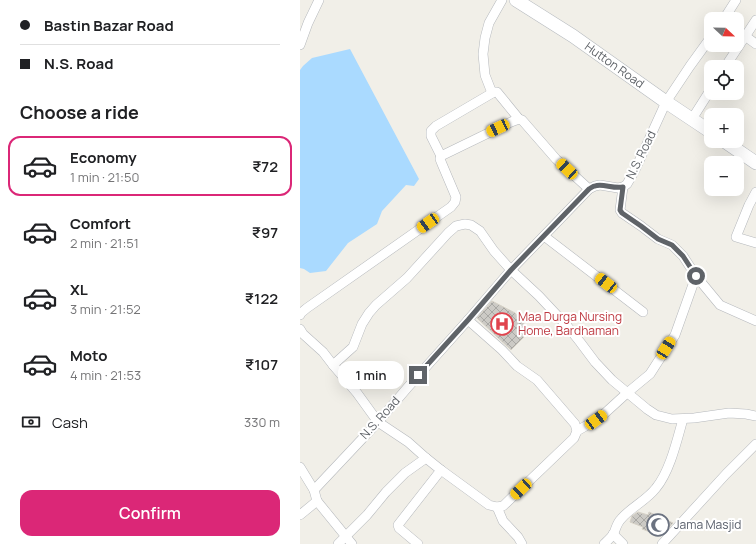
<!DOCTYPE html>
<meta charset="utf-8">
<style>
body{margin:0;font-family:Manrope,sans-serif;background:#f2f2f2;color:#202124;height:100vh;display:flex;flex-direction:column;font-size:15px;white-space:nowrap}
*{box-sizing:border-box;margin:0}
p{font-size:13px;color:#757577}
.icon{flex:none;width:22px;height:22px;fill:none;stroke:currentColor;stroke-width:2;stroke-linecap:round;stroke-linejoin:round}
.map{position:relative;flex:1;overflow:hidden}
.details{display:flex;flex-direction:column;background:#fff;width:300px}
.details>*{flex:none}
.hud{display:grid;align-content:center;height:88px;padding:0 20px;background:#fff}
.needle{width:26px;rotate:112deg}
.buttons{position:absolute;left:404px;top:12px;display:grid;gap:8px}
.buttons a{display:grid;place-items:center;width:40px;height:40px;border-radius:8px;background:#fff;box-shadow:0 4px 16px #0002;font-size:20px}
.end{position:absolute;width:18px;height:18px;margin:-9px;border:5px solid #5f6368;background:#fff;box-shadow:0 0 0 2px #fff}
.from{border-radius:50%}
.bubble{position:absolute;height:28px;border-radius:12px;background:#fff;box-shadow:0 4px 16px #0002;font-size:13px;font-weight:600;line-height:28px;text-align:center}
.car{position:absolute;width:12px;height:24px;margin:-12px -6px;border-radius:5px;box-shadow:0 0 3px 1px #0007;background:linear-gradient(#f5c518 24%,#345 0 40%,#f5c518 0 76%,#345 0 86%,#f5c518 0)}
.hud b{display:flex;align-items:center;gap:14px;height:38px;font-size:15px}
.hud b+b{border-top:1px solid #e0e0e0}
.hud i{width:10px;height:10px;background:#202124}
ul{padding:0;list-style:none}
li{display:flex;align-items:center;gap:12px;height:60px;margin:0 8px 6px;padding:0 12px;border:2px solid transparent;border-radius:12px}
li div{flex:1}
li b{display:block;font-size:15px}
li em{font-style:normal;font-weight:600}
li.current{border-color:#db2777}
li>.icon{width:36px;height:36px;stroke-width:1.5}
h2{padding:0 20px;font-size:18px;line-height:48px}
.pay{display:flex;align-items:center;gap:10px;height:44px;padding:0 20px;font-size:15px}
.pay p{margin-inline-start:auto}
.button{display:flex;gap:8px;margin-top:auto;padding:8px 20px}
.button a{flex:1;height:46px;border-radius:12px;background:#db2777;color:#fff;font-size:16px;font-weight:600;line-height:46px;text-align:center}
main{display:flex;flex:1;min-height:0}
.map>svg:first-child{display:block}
.water{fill:#aadaff}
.building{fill:url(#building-cross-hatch);stroke:#d6d1c6}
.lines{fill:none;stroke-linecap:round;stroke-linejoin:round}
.street-casing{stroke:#b5b8bc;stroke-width:10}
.secondary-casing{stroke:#b6babf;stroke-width:14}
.street{stroke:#fff;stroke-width:9}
.secondary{stroke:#fff;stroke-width:13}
.route{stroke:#5f6368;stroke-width:5}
.labels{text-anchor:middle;stroke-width:4;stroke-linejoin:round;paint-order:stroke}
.street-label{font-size:12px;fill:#5f6368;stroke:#fff}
.health-label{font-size:12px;fill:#be3a42;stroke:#fff;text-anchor:start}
.worship-label{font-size:12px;fill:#5b616d;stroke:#fff;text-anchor:start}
</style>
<main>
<section class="details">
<div class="hud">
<b><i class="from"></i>Bastin Bazar Road</b>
<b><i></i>N.S. Road</b>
</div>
<h2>Choose a ride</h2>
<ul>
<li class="current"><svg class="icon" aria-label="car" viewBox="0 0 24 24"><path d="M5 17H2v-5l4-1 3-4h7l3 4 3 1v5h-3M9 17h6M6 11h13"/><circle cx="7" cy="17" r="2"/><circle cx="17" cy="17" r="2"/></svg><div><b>Economy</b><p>1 min · 21:50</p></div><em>₹72</em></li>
<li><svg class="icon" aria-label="car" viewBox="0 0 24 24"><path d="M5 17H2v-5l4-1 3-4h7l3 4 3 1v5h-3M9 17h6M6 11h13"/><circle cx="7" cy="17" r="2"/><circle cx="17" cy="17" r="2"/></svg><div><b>Comfort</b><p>2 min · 21:51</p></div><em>₹97</em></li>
<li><svg class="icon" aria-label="car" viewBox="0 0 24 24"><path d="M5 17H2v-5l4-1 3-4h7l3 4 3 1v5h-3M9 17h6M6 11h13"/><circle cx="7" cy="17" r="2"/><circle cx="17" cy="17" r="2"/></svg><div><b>XL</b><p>3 min · 21:52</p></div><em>₹122</em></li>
<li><svg class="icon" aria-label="car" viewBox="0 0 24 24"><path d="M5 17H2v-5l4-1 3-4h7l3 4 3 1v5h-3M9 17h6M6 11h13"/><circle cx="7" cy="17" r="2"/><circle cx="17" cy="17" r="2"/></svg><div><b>Moto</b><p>4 min · 21:53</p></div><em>₹107</em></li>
</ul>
<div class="pay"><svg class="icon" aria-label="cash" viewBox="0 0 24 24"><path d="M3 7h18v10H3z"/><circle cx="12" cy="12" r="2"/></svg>Cash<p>330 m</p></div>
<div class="button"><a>Confirm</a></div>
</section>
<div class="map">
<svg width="456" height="544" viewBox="0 0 456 544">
<defs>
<pattern id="building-cross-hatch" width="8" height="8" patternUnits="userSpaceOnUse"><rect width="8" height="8" fill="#cccac5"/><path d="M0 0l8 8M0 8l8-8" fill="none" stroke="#a9a8a4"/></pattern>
</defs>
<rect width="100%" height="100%" fill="#f1efe8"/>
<polygon class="water" points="50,49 119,179 114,186 106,185 82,211 77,224 48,243 26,271 10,273 4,269 0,268 0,70 3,66 12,58"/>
<g class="building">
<polygon points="192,301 215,313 230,331 211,350 177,318"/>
<polygon points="338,512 348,515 349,512 373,523 361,536 342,529 343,527 330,522 332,516"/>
</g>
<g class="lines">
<g class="street-casing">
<g id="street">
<polyline points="424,19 436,0"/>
<polyline points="445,36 456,44"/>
<polyline points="0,45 8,23 19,0"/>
<polyline points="425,67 456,20"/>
<polyline points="192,93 185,75 183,54 185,38 189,23 202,0"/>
<polyline points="392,119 411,89"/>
<polyline points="141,156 131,136 131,131 136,126 194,92 197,92 219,119"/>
<polyline points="323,187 320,210 322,213 341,226 358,239 372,245 383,256 396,276 420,305 456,321"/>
<polyline points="456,192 449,205 436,237 456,243"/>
<polyline points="244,236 343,312"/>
<polyline points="0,315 1,313 7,308 151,207 155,202 156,197 142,164 140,159 141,156 211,122 219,119 222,120 256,159 289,189"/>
<polyline points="0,329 3,334 23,352 33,365 57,393 78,422 108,442 126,458 141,470 189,505 197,507 203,506 274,438 277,431 275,424 237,380 217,366 202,350 168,320"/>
<polyline points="33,365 53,347 62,324 69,313 76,305 107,278 148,233 156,226 165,224 171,225 180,231 194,251 211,270 239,296 268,327 280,342 295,362 312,380 347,409 356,415 372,419 394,418 429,413 446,414 456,416"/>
<polyline points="277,431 296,420 305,413 327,393 350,374 375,335 396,276"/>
<polyline points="0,467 14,490"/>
<polyline points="17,501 52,544"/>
<polyline points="197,507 203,521 218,537 222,544"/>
<polyline points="0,515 17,501 14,490 78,422 108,387 168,320 211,270 289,189 295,186 300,185 318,188 323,187 327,184 335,170 366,102 390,66 411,37"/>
<polyline points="313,534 323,544"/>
<polyline points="38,544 67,515 86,492 105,473 126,458"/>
<polyline points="118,544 99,528 98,525 141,470"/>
<path d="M304,544C307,541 312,537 314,533C316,528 317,523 321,519C331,507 346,501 356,488C370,471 377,440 383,419"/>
<polyline points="362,544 426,474 456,444"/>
</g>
</g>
<g class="secondary-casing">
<g id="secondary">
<path id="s1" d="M216,0L273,36L366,102L411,132"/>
<polyline points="424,141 456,163"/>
</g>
</g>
<use href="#street" class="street"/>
<use href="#secondary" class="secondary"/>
</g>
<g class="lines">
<path class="route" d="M118,375L168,320L211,270L289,189C291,188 293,186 295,186C302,183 313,189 323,187L320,210L322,213L341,226L358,239L372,245L383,256L396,276"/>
</g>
<defs>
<g id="hospital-ring" transform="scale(1.15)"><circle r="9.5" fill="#fff" stroke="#e0444e" stroke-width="1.5"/><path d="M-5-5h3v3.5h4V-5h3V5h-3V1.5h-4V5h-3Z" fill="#e0444e"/></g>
<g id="mosque-ring" transform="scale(1.15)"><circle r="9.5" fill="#fff" stroke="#6b7280" stroke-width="1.5"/><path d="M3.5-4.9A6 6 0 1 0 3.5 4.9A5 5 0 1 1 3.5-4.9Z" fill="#6b7280"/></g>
</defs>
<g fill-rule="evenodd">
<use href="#hospital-ring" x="202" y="324"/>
<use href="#mosque-ring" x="358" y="525"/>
</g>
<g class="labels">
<g class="street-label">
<text dy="4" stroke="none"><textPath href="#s1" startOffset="118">Hutton Road</textPath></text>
<text transform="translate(341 155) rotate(-64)" y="4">N.S. Road</text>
<text transform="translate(80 418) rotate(-48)" y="4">N.S. Road</text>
</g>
<g class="health-label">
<text x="218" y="321">Maa Durga Nursing<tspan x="218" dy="14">Home, Bardhaman</tspan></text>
</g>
<g class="worship-label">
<text x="374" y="529">Jama Masjid</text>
</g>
</g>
</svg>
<div class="buttons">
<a><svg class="needle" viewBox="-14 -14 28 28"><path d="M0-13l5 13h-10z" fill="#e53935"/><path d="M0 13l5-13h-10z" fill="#757577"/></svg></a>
<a><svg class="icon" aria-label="locate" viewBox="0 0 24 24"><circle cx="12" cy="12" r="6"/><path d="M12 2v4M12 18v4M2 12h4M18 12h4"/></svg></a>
<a>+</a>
<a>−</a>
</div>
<i class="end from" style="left:396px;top:276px"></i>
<i class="end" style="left:118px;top:375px"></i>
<div class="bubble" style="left:38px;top:361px;width:66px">1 min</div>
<i class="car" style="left:198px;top:128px;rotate:245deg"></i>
<i class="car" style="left:267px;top:169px;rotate:313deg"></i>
<i class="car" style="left:128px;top:223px;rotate:235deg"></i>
<i class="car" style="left:306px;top:283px;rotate:308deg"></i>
<i class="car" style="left:366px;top:348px;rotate:32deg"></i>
<i class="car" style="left:296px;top:420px;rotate:54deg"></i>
<i class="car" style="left:221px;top:489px;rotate:227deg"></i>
</div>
</main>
